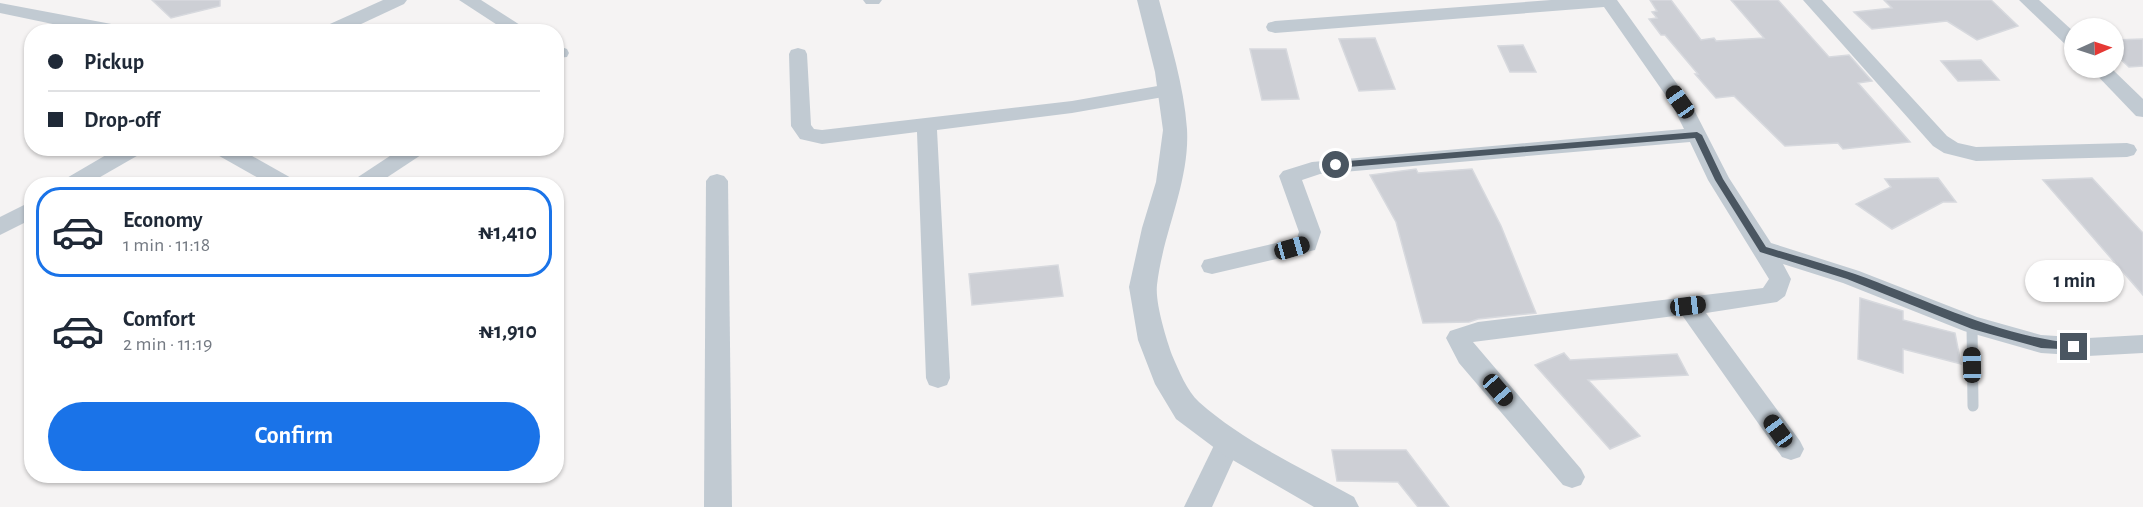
<!DOCTYPE html>
<meta charset="utf-8">
<style>
body{margin:0;font-family:"Alegreya Sans",sans-serif;background:#f2f2f3;color:#1f2937;height:100vh;display:flex;flex-direction:column;font-size:22px;white-space:nowrap}
*{box-sizing:border-box;margin:0}
p{font-size:20px;color:#747a83}
.icon{flex:none;width:33px;height:33px;fill:none;stroke:currentColor;stroke-width:2;stroke-linecap:round;stroke-linejoin:round}
.map{position:relative;flex:1;overflow:hidden}
.drawer{position:absolute;left:24px;top:177px;width:540px;height:306px;display:flex;flex-direction:column;background:#fff;border-radius:24px;box-shadow:0 2px 4px #0004}
.drawer>*{flex:none}
.guide{position:absolute;left:24px;top:24px;width:540px;height:132px;border-radius:24px;box-shadow:0 2px 4px #0004;display:grid;align-content:center;height:132px;padding:0 24px;background:#fff}
.needle{width:39px;rotate:87deg}
.controls{position:absolute;left:2064px;top:18px;display:grid;gap:12px}
.controls a{display:grid;place-items:center;width:60px;height:60px;border-radius:50%;background:#fff;box-shadow:0 2px 4px #0004;font-size:30px}
.end{position:absolute;width:27px;height:27px;margin:-14px;border:8px solid #4a5661;background:#fff;box-shadow:0 0 0 3px #fff}
.from{border-radius:50%}
.bubble{position:absolute;height:42px;border-radius:21px;background:#fff;box-shadow:0 2px 4px #0004;font-size:20px;font-weight:600;line-height:42px;text-align:center}
.car{position:absolute;width:18px;height:36px;margin:-18px -9px;border-radius:8px;box-shadow:0 0 4px 2px #0007;background:linear-gradient(#222 24%,#8ab4d8 0 40%,#222 0 76%,#8ab4d8 0 86%,#222 0)}
.guide b{display:flex;align-items:center;gap:21px;height:57px;font-size:22px}
.guide b+b{border-top:2px solid #e0e1e3}
.guide i{width:15px;height:15px;background:#1f2937}
ul{padding:10px 0 0;list-style:none}
li{display:flex;align-items:center;gap:18px;height:90px;margin:0 12px 9px;padding:0 12px;border:3px solid transparent;border-radius:24px}
li div{flex:1}
li b{display:block;font-size:22px}
li em{font-style:normal;font-weight:600}
li.active{border-color:#1a73e8}
li>.icon{width:54px;height:54px;stroke-width:1.5}
.button{display:flex;gap:12px;margin-top:auto;padding:12px 24px}
.button a{flex:1;height:69px;border-radius:36px;background:#1a73e8;color:#fff;font-size:24px;font-weight:600;line-height:69px;text-align:center}
.map>svg:first-child{display:block}
.building{fill:#cdcfd5;stroke:#d7d9de;stroke-width:1.5}
.lines{fill:none;stroke-linecap:round;stroke-linejoin:round}
.service{stroke:#c1cad2;stroke-width:11}
.minor{fill:#c1cad2;fill-rule:evenodd}
.tertiary{fill:#c1cad2;fill-rule:evenodd}
.route{fill:#4a5661}
</style>
<div class="map">
<svg width="2143" height="507" viewBox="0 0 2143 507">
<rect width="100%" height="100%" fill="#f5f3f3"/>
<g class="building">
<polygon points="152,0 220,0 220,6 171,18"/>
<polygon points="1650,0 1671,0 1701,40 1714,38 1716,41 1764,38 1731,0 1778,0 1829,57 1849,55 1872,81 1858,83 1910,142 1843,149 1838,143 1785,146 1734,96 1716,98 1695,74 1698,74 1665,35 1661,35 1649,19 1657,18 1652,12 1657,11"/>
<polygon points="1884,0 1991,0 2018,26 1977,40 1947,21 1872,29 1854,12 1892,8"/>
<polygon points="1375,38 1395,89 1359,91 1339,39"/>
<polygon points="2143,39 2143,66 2129,67 2114,53 2114,40"/>
<polygon points="1523,45 1536,72 1510,72 1498,46"/>
<polygon points="1250,49 1286,49 1299,99 1262,100"/>
<polygon points="1981,60 1999,80 1958,81 1941,61"/>
<polygon points="1416,169 1418,173 1472,169 1501,226 1536,313 1478,319 1469,322 1423,323 1396,222 1370,175"/>
<polygon points="1938,178 1956,202 1943,202 1892,229 1856,204 1891,187 1885,179"/>
<polygon points="2092,178 2143,233 2143,295 2043,180"/>
<polygon points="1058,265 1063,296 972,305 969,274"/>
<polygon points="1860,298 1903,311 1903,320 1955,333 1961,364 1903,349 1903,373 1858,359"/>
<polygon points="1564,353 1570,360 1677,354 1688,375 1588,380 1640,436 1610,449 1535,365"/>
<polygon points="1332,450 1406,450 1449,507 1418,507 1398,482 1337,481"/>
</g>
<g class="lines">
<polyline class="service" points="1972,325 1973,406"/>
<g class="minor">
<polygon points="383,0 407,0 404,4 344,32 319,32 321,28"/>
<polygon points="459,0 481,0 531,32 508,32"/>
<polygon points="863,0 882,0 879,4 866,4"/>
<polygon points="1551,0 1617,0 1690,102 1729,178 1771,243 1859,271 1977,317 2041,335 2088,338 2143,335 2143,353 2088,356 2041,353 1964,331 1843,283 1783,264 1791,279 1785,296 1777,302 1706,313 1800,441 1804,449 1800,457 1791,460 1782,457 1682,315 1473,342 1581,469 1585,477 1581,485 1572,488 1563,485 1459,363 1446,338 1450,331 1478,322 1763,288 1769,279 1708,180 1690,142 1320,174 1302,180 1321,232 1315,250 1212,274 1204,272 1201,266 1204,260 1297,238 1299,232 1279,176 1283,171 1312,162 1684,129 1671,103 1604,7 1275,33 1268,31 1266,27 1268,23 1275,21"/>
<polygon points="1803,0 1822,0 1947,136 1958,143 1976,147 2127,143 2134,145 2137,150 2134,155 2127,157 1976,161 1944,153 1933,146"/>
<polygon points="2019,0 2039,0 2074,32 2074,48 2067,46"/>
<polygon points="0,3 122,26 129,28 131,32 91,32 0,13"/>
<polygon points="556,45 567,49 569,53 567,57 556,58"/>
<polygon points="798,48 805,50 807,54 811,125 814,129 822,130 1072,101 1169,84 1176,86 1179,90 1176,94 1169,96 1072,113 937,130 950,378 947,385 938,388 929,385 926,378 917,132 822,144 800,139 791,126 789,54 791,50"/>
<polygon points="2090,68 2111,68 2143,99 2143,117 2136,116"/>
<polygon points="118,148 145,148 142,153 88,184 63,184 65,179"/>
<polygon points="211,148 238,148 293,179 296,184 269,184 214,153"/>
<polygon points="402,148 427,148 424,153 377,184 353,184 355,179"/>
<polygon points="717,174 724,176 728,181 732,507 704,507 706,181 710,176"/>
<polygon points="32,201 32,219 0,235 0,217"/>
<polygon points="1229,430 1238,433 1242,441 1212,507 1184,507 1220,433"/>
</g>
<path class="tertiary" d="M1137,0H1159C1170,42 1184,85 1187,129C1190,182 1163,232 1157,285C1155,303 1166,338 1172,355C1179,371 1187,391 1199,402C1244,442 1302,468 1354,497L1359,507H1314L1224,455L1176,419L1155,384L1138,340L1129,287L1142,228L1156,182L1163,130L1155,72Z"/>
</g>
<path class="route" d="M1697,132L1702,135L1723,179L1766,247C1796,256 1826,264 1855,274C1928,300 1996,336 2074,343L2078,344V350L2041,348L1972,329L1847,279L1760,252L1715,180L1695,138L1336,168L1331,165L1336,162Z"/>
</svg>
<div class="controls">
<a><svg class="needle" viewBox="-14 -14 28 28"><path d="M0-13l5 13h-10z" fill="#e53935"/><path d="M0 13l5-13h-10z" fill="#747a83"/></svg></a>
</div>
<i class="end from" style="left:1336px;top:165px"></i>
<i class="end" style="left:2074px;top:347px"></i>
<div class="bubble" style="left:2025px;top:260px;width:99px">1 min</div>
<i class="car" style="left:1680px;top:102px;rotate:325deg"></i>
<i class="car" style="left:1292px;top:248px;rotate:74deg"></i>
<i class="car" style="left:1688px;top:306px;rotate:83deg"></i>
<i class="car" style="left:1972px;top:365px;rotate:359deg"></i>
<i class="car" style="left:1498px;top:390px;rotate:139deg"></i>
<i class="car" style="left:1778px;top:431px;rotate:324deg"></i>
<div class="guide">
<b><i class="from"></i>Pickup</b>
<b><i></i>Drop-off</b>
</div>
<section class="drawer">
<ul>
<li class="active"><svg class="icon" aria-label="car" viewBox="0 0 24 24"><path d="M5 17H2v-5l4-1 3-4h7l3 4 3 1v5h-3M9 17h6M6 11h13"/><circle cx="7" cy="17" r="2"/><circle cx="17" cy="17" r="2"/></svg><div><b>Economy</b><p>1 min · 11:18</p></div><em>₦1,410</em></li>
<li><svg class="icon" aria-label="car" viewBox="0 0 24 24"><path d="M5 17H2v-5l4-1 3-4h7l3 4 3 1v5h-3M9 17h6M6 11h13"/><circle cx="7" cy="17" r="2"/><circle cx="17" cy="17" r="2"/></svg><div><b>Comfort</b><p>2 min · 11:19</p></div><em>₦1,910</em></li>
</ul>
<div class="button"><a>Confirm</a></div>
</section>
</div>
